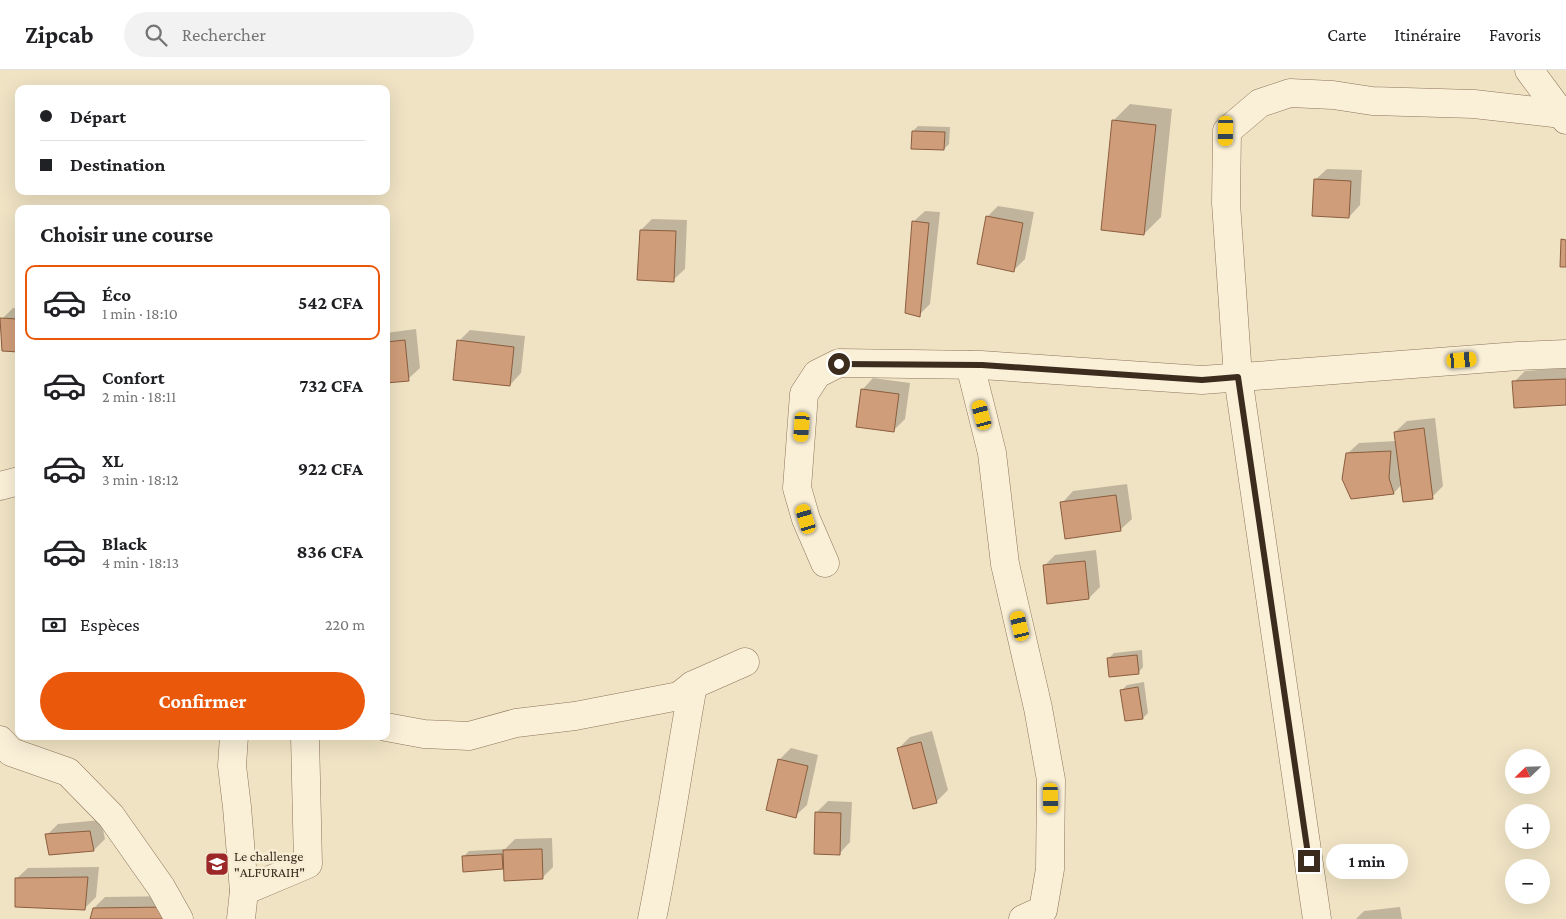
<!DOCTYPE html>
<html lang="fr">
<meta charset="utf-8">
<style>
body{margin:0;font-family:"Crimson Pro",serif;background:#f2f2f2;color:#202124;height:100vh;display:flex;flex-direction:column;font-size:19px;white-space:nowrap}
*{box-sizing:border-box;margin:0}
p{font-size:16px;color:#757577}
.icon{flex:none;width:28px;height:28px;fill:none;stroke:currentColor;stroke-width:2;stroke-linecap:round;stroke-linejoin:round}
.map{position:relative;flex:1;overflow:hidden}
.details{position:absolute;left:15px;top:135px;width:375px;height:535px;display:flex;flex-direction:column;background:#fff;border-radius:10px;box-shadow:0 5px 20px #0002}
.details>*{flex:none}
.banner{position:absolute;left:15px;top:15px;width:375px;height:110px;border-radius:10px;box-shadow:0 5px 20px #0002;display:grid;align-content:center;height:110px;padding:0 25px;background:#fff}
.needle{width:32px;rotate:247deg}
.tools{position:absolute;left:1505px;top:679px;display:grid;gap:10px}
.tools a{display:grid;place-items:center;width:45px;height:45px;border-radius:50%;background:#fff;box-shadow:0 5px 20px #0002;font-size:25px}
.end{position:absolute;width:22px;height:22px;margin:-11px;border:6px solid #3b2c1e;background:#fff;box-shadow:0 0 0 2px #fff}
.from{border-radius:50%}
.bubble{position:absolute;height:35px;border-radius:18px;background:#fff;box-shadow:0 5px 20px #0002;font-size:16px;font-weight:700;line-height:35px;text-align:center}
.car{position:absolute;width:15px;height:30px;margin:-15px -8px;border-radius:6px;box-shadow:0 0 4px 1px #0007;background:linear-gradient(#f5c518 24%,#345 0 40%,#f5c518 0 76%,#345 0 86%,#f5c518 0)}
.banner b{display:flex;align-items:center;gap:18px;height:48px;font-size:19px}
.banner b+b{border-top:1px solid #e0e0e0}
.banner i{width:12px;height:12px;background:#202124}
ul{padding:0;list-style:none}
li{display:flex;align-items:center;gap:15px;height:75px;margin:0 10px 8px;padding:0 15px;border:2px solid transparent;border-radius:10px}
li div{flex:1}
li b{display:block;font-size:19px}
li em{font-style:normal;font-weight:700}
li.on{border-color:#ea580c}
li>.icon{width:45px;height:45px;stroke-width:1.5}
h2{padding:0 25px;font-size:22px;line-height:60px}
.pay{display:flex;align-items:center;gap:12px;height:55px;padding:0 25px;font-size:19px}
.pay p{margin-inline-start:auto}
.cta{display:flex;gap:10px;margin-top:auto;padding:10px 25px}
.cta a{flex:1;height:58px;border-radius:30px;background:#ea580c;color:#fff;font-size:20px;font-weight:700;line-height:58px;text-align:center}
header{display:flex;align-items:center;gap:30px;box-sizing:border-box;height:70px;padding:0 25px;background:#fff;border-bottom:1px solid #e0e0e0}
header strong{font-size:24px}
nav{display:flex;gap:28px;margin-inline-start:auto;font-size:18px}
.search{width:350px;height:45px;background:#f2f2f2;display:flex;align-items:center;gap:12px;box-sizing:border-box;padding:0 18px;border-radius:28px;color:#757577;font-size:19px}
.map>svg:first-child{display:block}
.shadow{fill:#0003}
.building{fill:#cf9d79;stroke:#8b5d3e}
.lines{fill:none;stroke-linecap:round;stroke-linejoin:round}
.street-casing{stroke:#8b745a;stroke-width:29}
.street{stroke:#faf0d8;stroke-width:28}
.route{stroke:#3b2c1e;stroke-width:6}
.labels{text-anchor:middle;stroke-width:5;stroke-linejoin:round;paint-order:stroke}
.poi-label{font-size:14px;fill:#3b2c1e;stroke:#f7edd4;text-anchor:start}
</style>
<header>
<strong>Zipcab</strong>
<div class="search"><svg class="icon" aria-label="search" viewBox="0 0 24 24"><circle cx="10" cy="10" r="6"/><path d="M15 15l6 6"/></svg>Rechercher</div>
<nav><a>Carte</a><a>Itinéraire</a><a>Favoris</a></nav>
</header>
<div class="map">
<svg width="1566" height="849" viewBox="0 0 1566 849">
<rect width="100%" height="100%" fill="#f0e3c4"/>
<g class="shadow">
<polygon points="1130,34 1172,39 1161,147 1144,164 1113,51"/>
<polygon points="918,56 950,57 949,74 944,79 913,61"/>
<polygon points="1327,99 1362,100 1360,135 1349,147 1315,110"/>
<polygon points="998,136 1034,142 1025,189 1014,200 987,147"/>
<polygon points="925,141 940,142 930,234 919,245 913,152"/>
<polygon points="652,149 687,150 685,199 673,210 641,160"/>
<polygon points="13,238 19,238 19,281 2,249"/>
<polygon points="416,259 420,298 408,309 386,312 386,263"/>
<polygon points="470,260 525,266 521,303 510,315 459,271"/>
<polygon points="1566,298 1566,334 1514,312 1525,301"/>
<polygon points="873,308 910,313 905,349 894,360 862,320"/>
<polygon points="1435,348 1443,416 1432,427 1402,414 1394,423 1352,428 1347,384 1359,373 1397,371 1395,362 1407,351"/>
<polygon points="1127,414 1132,449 1120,460 1062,433 1073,421"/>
<polygon points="1096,480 1100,517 1089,528 1044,496 1055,485"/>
<polygon points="1142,580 1143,597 1138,603 1108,589 1114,583"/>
<polygon points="1144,612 1148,643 1143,648 1122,620 1127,615"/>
<polygon points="932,661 948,720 937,731 914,737 898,679 910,667"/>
<polygon points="791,678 818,685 807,735 795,746 779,690"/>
<polygon points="828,731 852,732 850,772 839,784 817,742"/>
<polygon points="101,750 105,769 94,780 47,765 58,754"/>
<polygon points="552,768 553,797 542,808 505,798 464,801 463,787 469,781 505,779 515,769"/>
<polygon points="99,797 96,827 85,838 16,809 28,798"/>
<polygon points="179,826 182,849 92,849 94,838 105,827"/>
<polygon points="1400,837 1402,849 1356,849 1364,841"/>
</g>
<g class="building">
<polygon points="1112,50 1156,55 1144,165 1101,160"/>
<polygon points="912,61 945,62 944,80 911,79"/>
<polygon points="1314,109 1351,111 1349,148 1312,146"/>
<polygon points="986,146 1023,153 1014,202 977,194"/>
<polygon points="912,151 929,153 920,247 905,243"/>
<polygon points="640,160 676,161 674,212 637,210"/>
<polygon points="1561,169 1566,170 1566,197 1560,197"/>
<polygon points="0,248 19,249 19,282 2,281"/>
<polygon points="405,270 409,311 386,313 386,272"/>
<polygon points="457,270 514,277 510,316 453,310"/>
<polygon points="1566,309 1566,335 1514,338 1512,311"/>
<polygon points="861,319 899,324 894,362 856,357"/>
<polygon points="1424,358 1433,429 1403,432 1394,362"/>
<polygon points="1391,381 1389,408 1394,424 1351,429 1342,409 1346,383"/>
<polygon points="1116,425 1121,461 1065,469 1060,432"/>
<polygon points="1085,491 1089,529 1047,534 1043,495"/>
<polygon points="1137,585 1139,604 1109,607 1107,588"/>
<polygon points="1138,617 1143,649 1125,651 1120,620"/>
<polygon points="921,672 937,733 913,739 897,678"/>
<polygon points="778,689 808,696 796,748 766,740"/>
<polygon points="815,742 841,743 840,785 814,784"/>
<polygon points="90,761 94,781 49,785 45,764"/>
<polygon points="542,779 543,809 504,811 503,780"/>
<polygon points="502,784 503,799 463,802 462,786"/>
<polygon points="88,807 85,840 15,837 15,808"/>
<polygon points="168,837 169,849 90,849 93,838"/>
</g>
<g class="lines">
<g class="street-casing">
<g id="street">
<polyline points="1529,0 1566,50"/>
<polyline points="970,295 992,383 1005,494 1038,638 1051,710 1050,799 1043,840 1023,849"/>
<polyline points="0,416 19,411"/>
<polyline points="825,493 806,449 797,418 804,324 817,304 839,293 981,295 1202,310 1518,286 1566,284"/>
<polyline points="386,657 424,664 469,666 516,653 575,646 679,626 693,615 745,592"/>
<polyline points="234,666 232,696 237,737 244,821 241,849"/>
<polyline points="0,670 11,682 68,702 111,746 161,817 179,849"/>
<polyline points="244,821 308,794 305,666"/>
<path d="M652,849C668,771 679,693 693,615"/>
<polyline points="1317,849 1238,307 1226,133 1227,61 1260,33 1290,23 1333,25 1372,31 1474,34 1562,44"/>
</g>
</g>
<use href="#street" class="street"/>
</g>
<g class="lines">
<polyline class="route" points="839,294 982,295 1202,310 1238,307 1309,791"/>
</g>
<defs>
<g id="school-square" transform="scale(1.25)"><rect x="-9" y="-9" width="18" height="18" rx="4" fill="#9c2728" stroke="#f7edd4"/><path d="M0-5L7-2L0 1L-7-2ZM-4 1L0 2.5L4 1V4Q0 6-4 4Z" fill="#fff"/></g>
</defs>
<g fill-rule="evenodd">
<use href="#school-square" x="217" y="794"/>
</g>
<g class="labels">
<g class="poi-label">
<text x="234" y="791">Le challenge<tspan x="234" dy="16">"ALFURAIH"</tspan></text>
</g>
</g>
</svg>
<div class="tools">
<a><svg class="needle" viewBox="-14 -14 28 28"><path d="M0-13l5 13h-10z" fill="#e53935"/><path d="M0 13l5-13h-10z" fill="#757577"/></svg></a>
<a>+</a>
<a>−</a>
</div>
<i class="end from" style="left:839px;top:294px"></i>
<i class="end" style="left:1309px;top:791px"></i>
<div class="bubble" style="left:1326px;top:774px;width:82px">1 min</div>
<i class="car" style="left:1226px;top:61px;rotate:181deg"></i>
<i class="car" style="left:1462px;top:290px;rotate:85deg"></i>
<i class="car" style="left:982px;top:345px;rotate:345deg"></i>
<i class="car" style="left:802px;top:357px;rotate:184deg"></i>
<i class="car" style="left:806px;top:449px;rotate:343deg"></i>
<i class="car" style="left:1020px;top:556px;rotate:347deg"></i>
<i class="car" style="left:1051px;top:728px;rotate:179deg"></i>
<div class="banner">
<b><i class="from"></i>Départ</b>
<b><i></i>Destination</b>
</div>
<section class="details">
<h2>Choisir une course</h2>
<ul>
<li class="on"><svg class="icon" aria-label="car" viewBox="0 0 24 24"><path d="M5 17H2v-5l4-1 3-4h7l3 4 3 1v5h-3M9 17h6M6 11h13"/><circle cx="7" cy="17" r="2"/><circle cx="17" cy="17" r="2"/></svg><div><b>Éco</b><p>1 min · 18:10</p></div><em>542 CFA</em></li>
<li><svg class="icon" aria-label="car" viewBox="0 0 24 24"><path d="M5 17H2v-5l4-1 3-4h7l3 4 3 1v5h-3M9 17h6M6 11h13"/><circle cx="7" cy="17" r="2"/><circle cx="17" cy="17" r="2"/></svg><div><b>Confort</b><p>2 min · 18:11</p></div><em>732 CFA</em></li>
<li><svg class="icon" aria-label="car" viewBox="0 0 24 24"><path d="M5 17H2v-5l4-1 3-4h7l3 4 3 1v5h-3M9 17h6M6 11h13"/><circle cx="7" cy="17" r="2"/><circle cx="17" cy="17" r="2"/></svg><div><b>XL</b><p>3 min · 18:12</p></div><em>922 CFA</em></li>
<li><svg class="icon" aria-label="car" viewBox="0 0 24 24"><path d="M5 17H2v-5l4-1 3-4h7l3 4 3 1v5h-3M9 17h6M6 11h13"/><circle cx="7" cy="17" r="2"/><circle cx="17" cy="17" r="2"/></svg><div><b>Black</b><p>4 min · 18:13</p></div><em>836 CFA</em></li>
</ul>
<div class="pay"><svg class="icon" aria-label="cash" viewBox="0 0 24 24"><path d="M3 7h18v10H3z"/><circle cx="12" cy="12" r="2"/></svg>Espèces<p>220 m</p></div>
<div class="cta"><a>Confirmer</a></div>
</section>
</div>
